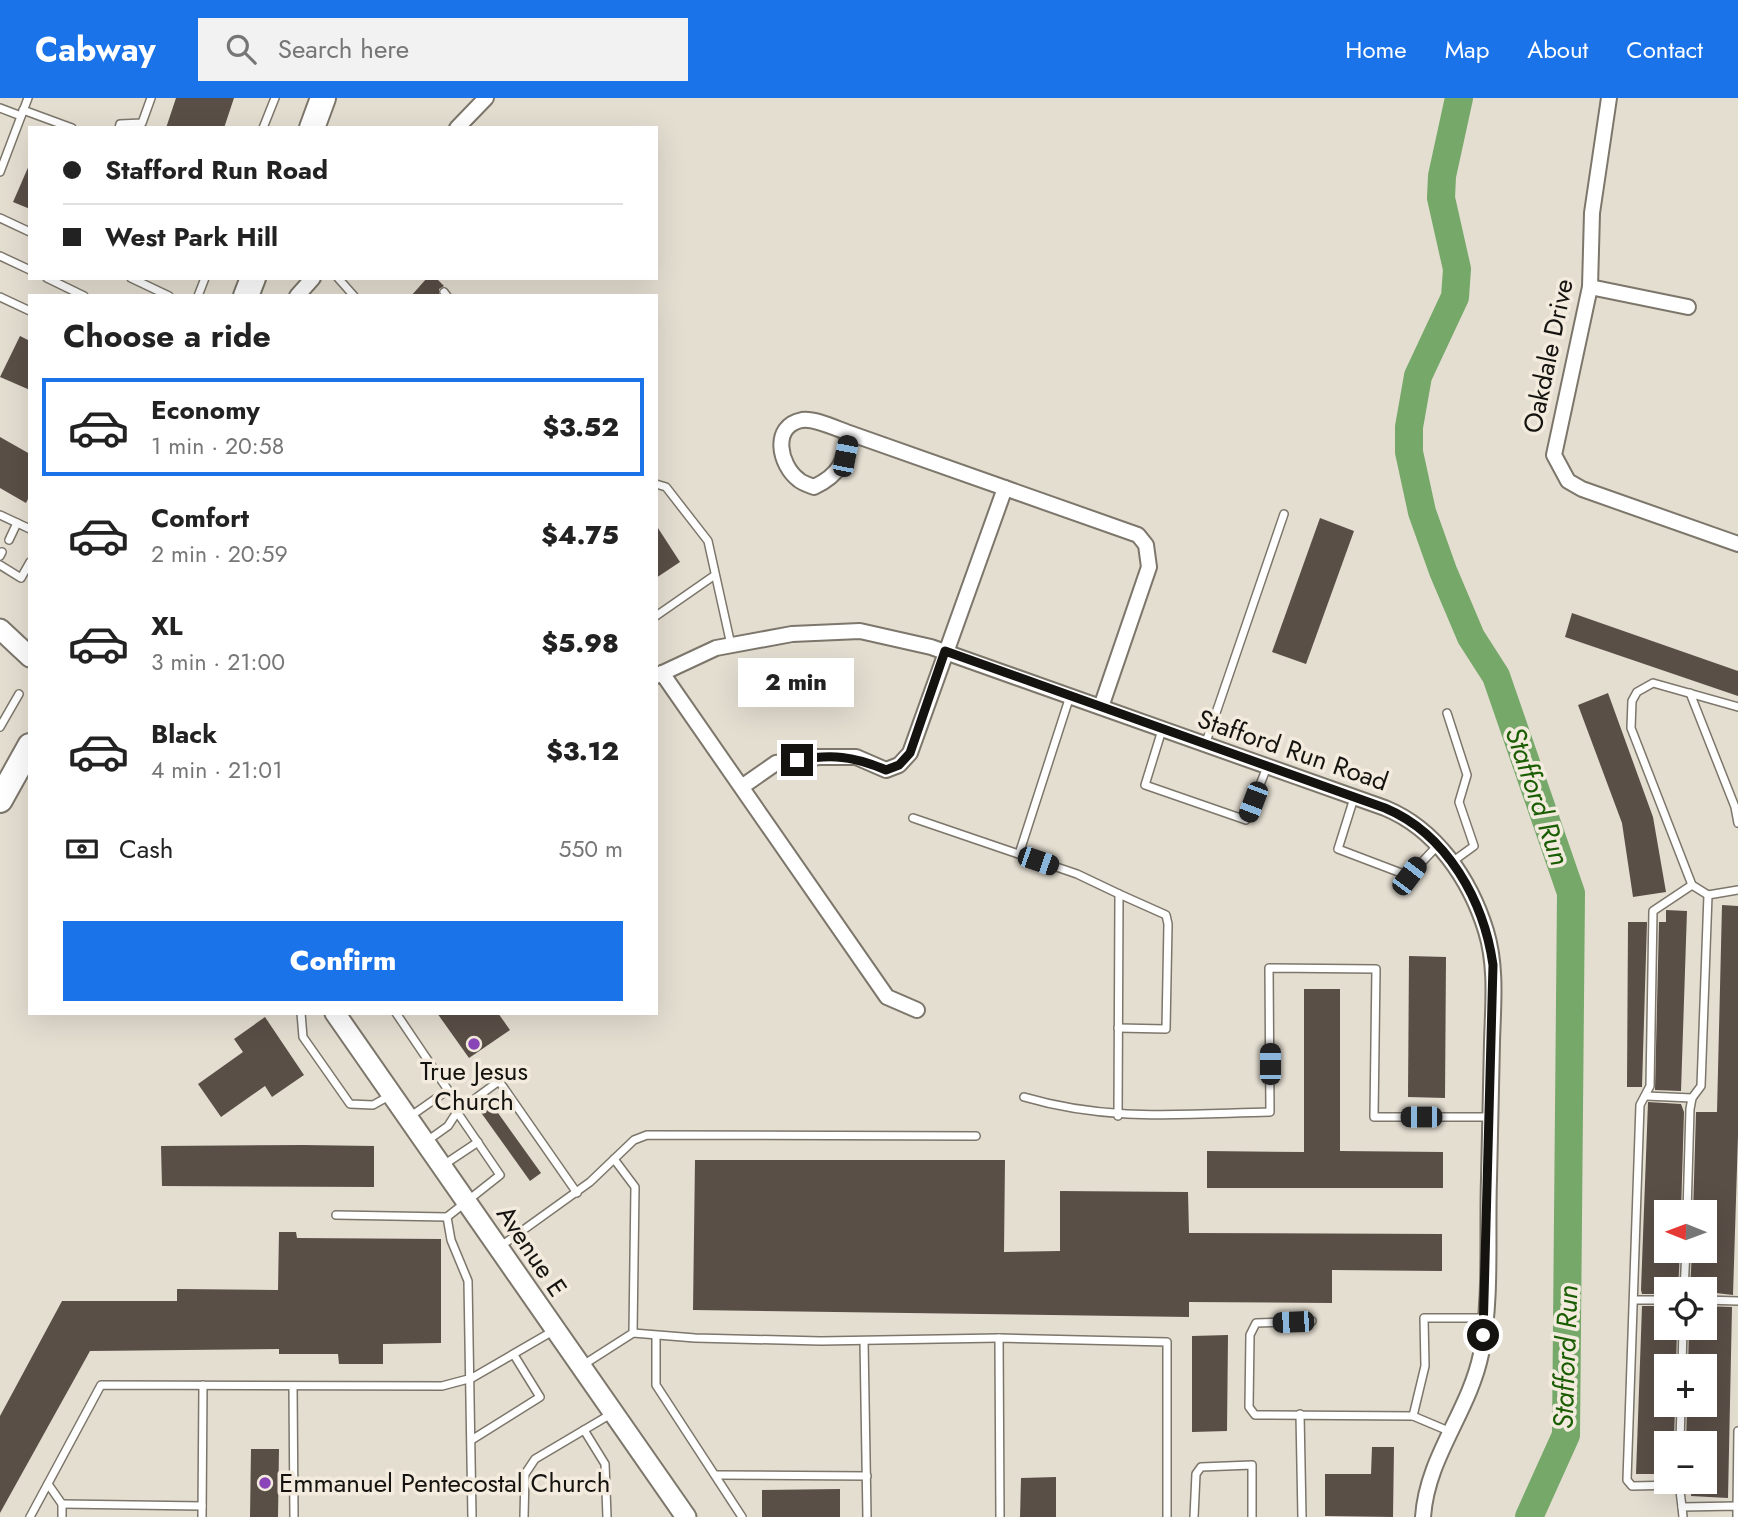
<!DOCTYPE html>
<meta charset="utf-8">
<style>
body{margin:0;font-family:Jost,sans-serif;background:#f2f2f2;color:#222;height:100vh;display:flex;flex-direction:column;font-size:26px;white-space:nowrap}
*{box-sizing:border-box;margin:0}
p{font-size:23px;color:#767676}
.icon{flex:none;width:38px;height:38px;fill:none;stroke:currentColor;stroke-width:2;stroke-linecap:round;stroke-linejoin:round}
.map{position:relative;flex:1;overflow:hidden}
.details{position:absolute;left:28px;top:196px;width:630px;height:721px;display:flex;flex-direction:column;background:#fff;border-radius:0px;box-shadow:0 7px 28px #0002}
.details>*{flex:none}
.top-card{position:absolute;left:28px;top:28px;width:630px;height:154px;border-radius:0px;box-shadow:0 7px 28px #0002;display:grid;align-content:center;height:154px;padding:0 35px;background:#fff}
.needle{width:46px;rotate:271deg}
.buttons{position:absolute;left:1654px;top:1102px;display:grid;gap:14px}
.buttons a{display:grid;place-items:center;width:63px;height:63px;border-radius:0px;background:#fff;box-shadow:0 7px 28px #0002;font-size:35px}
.end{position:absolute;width:32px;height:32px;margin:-16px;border:9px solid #15130f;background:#fff;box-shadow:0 0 0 4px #fff}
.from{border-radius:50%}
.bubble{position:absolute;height:49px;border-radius:0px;background:#fff;box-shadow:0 7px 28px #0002;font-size:23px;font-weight:800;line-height:49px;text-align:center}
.car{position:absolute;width:21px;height:42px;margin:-21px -10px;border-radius:9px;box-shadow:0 0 5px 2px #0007;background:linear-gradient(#222 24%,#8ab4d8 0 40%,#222 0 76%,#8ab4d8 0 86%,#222 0)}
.top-card b{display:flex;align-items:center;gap:24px;height:66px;font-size:26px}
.top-card b+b{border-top:2px solid #e0e0e0}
.top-card i{width:18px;height:18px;background:#222}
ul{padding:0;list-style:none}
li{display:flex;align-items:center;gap:21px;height:98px;margin:0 14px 10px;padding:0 21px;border:4px solid transparent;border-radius:0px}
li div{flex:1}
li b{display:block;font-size:26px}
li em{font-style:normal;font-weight:800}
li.active{border-color:#1a73e8}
li>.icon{width:63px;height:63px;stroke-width:1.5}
h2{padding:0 35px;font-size:32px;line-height:84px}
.pay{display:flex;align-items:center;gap:18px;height:77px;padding:0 35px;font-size:26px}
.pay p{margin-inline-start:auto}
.button{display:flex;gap:14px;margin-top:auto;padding:14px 35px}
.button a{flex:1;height:80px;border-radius:0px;background:#1a73e8;color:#fff;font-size:28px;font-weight:800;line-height:80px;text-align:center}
header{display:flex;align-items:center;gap:42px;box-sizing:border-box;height:98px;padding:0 35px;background:#1a73e8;color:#fff}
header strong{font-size:33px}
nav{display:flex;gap:38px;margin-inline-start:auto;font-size:24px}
.search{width:490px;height:63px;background:#f2f2f2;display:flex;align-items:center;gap:18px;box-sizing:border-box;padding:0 24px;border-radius:0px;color:#767676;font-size:26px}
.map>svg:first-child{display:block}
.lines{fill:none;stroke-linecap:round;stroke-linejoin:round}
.river{stroke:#76a86a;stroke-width:28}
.building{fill:#5a4f47}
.lane-casing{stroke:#7c766b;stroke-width:10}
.street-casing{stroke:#7c766b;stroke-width:18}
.secondary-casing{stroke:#7c766b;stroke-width:23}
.highway-casing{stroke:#7c766b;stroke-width:28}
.lane{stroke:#fff;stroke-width:7}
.street{stroke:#fff;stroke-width:14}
.secondary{stroke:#fff;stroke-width:19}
.highway{stroke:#fff;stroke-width:24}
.route{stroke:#15130f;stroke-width:9}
.poi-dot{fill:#8b45b8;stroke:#f2ebde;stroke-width:2.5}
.labels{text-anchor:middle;stroke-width:7;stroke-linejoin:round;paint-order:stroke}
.street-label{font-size:26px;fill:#15130f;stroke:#f2ebde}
.poi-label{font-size:26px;fill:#15130f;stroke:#f2ebde}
.water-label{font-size:28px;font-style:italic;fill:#1b5d03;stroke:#f2ebde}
</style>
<header>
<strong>Cabway</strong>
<div class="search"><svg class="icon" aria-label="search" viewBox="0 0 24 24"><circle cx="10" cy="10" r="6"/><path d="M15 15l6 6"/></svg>Search here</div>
<nav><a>Home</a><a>Map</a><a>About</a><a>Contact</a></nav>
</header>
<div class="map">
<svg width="1738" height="1419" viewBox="0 0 1738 1419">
<rect width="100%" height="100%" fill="#e4ded1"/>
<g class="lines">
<polyline class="river" points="1459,0 1442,78 1441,100 1457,171 1455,199 1418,278 1409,329 1409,354 1422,414 1443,473 1471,539 1496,578 1571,795 1566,1337 1529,1419"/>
</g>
<g class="building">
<polygon points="176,0 234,0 224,30 166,30"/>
<polygon points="30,65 30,111 13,104"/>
<polygon points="427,180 436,180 444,188 439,191 439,198 411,198"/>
<polygon points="20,238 30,243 30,292 0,279"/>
<polygon points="0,339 30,356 30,397 26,405 0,390"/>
<polygon points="1320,420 1354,433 1306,566 1272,554"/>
<polygon points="656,427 680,464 656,480"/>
<polygon points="1572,515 1738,573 1738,598 1565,539"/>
<polygon points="1608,595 1653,719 1666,794 1633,799 1622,725 1578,607"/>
<polygon points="1722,807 1738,808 1738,1038 1733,1197 1690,1192 1692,1153 1704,1153 1704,1115 1693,1115 1696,1014 1717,1014"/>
<polygon points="1666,812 1687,813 1681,993 1655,992 1659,824 1666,824"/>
<polygon points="1628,824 1647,824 1642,989 1627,989"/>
<polygon points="1409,858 1446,859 1445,1000 1408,999"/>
<polygon points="1304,891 1340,891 1340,1053 1443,1054 1443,1090 1207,1090 1207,1053 1304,1054"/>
<polygon points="437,915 498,915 510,932 469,960"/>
<polygon points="265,919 304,977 272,999 265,988 221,1019 198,986 243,954 234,941"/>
<polygon points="488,1001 541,1075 530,1083 477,1009"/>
<polygon points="1648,1004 1681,1006 1684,1014 1681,1115 1666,1115 1666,1153 1680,1153 1678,1192 1666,1192 1666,1196 1642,1196 1641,1192"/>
<polygon points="303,1047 374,1048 374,1089 162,1088 161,1048"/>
<polygon points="695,1062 1005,1062 1004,1154 1060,1153 1060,1093 1188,1094 1189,1135 1442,1136 1442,1173 1332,1172 1332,1205 1189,1204 1189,1219 693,1212"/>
<polygon points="279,1134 296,1134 297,1140 441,1141 441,1245 383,1246 383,1266 339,1266 338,1256 279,1256 279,1251 90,1253 0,1415 0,1318 62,1203 177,1203 177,1191 278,1192"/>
<polygon points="1642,1208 1666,1208 1666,1230 1677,1230 1676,1269 1666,1269 1666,1307 1675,1307 1674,1346 1666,1346 1666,1376 1636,1376"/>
<polygon points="1704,1208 1732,1209 1728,1400 1691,1398 1692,1384 1704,1384 1704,1346 1686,1346 1687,1307 1704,1307 1704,1269 1688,1269 1689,1230 1704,1230"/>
<polygon points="1228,1237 1227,1333 1192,1334 1192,1238"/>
<polygon points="1372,1349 1394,1349 1393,1419 1325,1418 1325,1376 1371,1376"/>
<polygon points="251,1351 279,1351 278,1419 250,1419"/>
<polygon points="1056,1379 1056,1419 1020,1419 1021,1380"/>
<polygon points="840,1391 840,1419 762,1419 762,1392"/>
</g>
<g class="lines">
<g class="lane-casing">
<g id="lane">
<polyline points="0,10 21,18"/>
<polyline points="23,12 72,30"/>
<polyline points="119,30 120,26 142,25 151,0"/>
<polyline points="263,30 275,0"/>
<polyline points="0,74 28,0"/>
<polyline points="0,120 30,134"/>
<polyline points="0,158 30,172"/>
<polyline points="47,180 84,198"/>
<polyline points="131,180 169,198"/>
<polyline points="338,180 354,198"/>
<polyline points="444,194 447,198"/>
<polyline points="198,198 205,180"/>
<polyline points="0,199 30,213"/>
<polyline points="656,386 666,389 708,443 731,547"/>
<polyline points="0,417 30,431"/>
<polyline points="9,442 17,425"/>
<polyline points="0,458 2,454"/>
<polyline points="0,467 21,480 30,464"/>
<polyline points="656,518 715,477"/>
<polyline points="1690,595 1735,709 1738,725"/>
<polyline points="1447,615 1467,677 1459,704 1474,748 1452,764"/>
<polyline points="0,629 19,596"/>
<polyline points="1162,632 1145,687 1246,722 1267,669"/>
<polyline points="1205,647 1284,416"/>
<polyline points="1354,700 1338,751 1409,778 1438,747"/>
<polyline points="913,720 1077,776 1119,796 1118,1018"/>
<polyline points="1019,756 1070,598"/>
<polyline points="1708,797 1738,792"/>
<polyline points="301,915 303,939 350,1006 373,1007 391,997"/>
<polyline points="396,915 448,992 408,1020"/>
<polyline points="1118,930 1166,931 1168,826 1166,817 1119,796"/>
<polyline points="1646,998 1692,1000"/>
<path d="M1024,999C1109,1024 1183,1016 1270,1014L1269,870L1376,871L1374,1019H1490"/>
<polyline points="457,1014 500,1077 447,1119 451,1142 468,1183 472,1419"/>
<polyline points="427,1043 448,1028 457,1014 499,983 577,1095"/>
<polyline points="442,1068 478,1044"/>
<polyline points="1687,1115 1690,1011 1692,1000 1701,988 1708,797 1692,787 1631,630 1632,603 1637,594 1653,585 1738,609"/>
<polyline points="336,1117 447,1119"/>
<polyline points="501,1148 590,1084 634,1042 647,1037 976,1038"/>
<polyline points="1684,1192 1686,1153"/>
<polyline points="1634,1202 1666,1202"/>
<polyline points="1704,1202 1738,1203"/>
<polyline points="1312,1223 1256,1225 1250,1237 1249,1309 1255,1317 1413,1318"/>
<polyline points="633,1235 695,1240 821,1243 999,1240"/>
<polyline points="656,1238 656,1287 742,1419"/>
<polyline points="864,1243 867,1419"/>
<polyline points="583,1267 633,1235 635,1089 614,1061"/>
<polyline points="1682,1269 1683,1230"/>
<polyline points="293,1288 294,1419"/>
<polyline points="1300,1316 1302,1419"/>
<polyline points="584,1332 605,1366 607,1419"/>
<polyline points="1451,1334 1413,1318 1425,1268 1424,1220 1485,1220"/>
<polyline points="473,1341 540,1299 514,1257"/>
<polyline points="1680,1346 1681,1307"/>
<polyline points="717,1377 867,1378"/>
<polyline points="1679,1385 1682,1409"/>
<polyline points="48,1386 62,1406 62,1419"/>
<polyline points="1679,1387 1632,1388 1627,1382 1640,1007 1650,988 1653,813 1692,787"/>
<polyline points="62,1406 202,1408"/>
<polyline points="1737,1408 1738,1333"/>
<polyline points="30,1419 101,1287 442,1288 472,1280 553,1233"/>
<polyline points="202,1419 203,1287"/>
<polyline points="524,1419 525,1376 535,1361 611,1316"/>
<polyline points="1000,1419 999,1240 1167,1244 1167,1419"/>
<polyline points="1194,1419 1196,1376 1201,1369 1252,1367 1252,1419"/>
<polyline points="1683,1419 1682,1409 1737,1408 1737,1419"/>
</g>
</g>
<g class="street-casing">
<g id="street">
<polyline points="1609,0 1592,115 1590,189 1554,357 1568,383 1582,391 1738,446"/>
<polyline points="457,30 486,0"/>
<polyline points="1590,189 1688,209"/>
<polyline points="297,198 313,180"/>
<path d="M849,335C844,364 841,376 814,389C809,387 802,385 799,382C779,367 771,328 802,322C815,320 837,331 849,335L1138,437L1146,447L1149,469L1101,609"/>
<polyline points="662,575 887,899 917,912"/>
<path d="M656,578L716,550L792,536L860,533L931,549L1385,710C1436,731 1470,781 1486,833C1497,869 1493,907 1492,944C1491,989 1490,1035 1489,1081C1487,1138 1492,1200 1481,1256C1469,1314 1427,1359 1423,1419"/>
<polyline points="743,688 776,665 819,659 856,659 886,672 899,667 910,655 1005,390"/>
</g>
</g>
<g class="secondary-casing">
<g id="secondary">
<polyline points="0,531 30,559"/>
<polyline points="335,915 686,1419"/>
</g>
</g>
<g class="highway-casing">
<g id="highway">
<polyline points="312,30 323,0"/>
<polyline points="246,198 253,180"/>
<polyline points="0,702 30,648"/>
</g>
</g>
<use href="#lane" class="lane"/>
<use href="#street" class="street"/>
<use href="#secondary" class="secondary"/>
<use href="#highway" class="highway"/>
</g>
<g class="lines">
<path class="route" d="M797,662C832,656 853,658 886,672L899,667L910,655L945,553L1385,710C1447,736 1484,803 1493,867L1483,1237"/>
</g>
<g class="poi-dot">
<circle cx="474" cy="946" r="7"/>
<circle cx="265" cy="1385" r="7"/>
</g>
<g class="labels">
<g class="street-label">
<text transform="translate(1548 258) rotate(-78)" y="9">Oakdale Drive</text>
<text transform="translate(1293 652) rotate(19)" y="9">Stafford Run Road</text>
<text transform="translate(532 1153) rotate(56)" y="9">Avenue E</text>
</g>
<g class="poi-label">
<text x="474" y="982">True Jesus<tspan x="474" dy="30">Church</tspan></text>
<text x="279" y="1394" text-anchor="start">Emmanuel Pentecostal Church</text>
</g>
<g class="water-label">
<text transform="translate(1538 698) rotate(71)" y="10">Stafford Run</text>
<text transform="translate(1565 1259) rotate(-88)" y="10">Stafford Run</text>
</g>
</g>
</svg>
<div class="buttons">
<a><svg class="needle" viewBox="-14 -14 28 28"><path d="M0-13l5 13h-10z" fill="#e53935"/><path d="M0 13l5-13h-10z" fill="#767676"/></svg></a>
<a><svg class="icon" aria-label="locate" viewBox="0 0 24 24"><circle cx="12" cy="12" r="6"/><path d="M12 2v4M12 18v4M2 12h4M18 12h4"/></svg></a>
<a>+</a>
<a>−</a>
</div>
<i class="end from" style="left:1483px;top:1237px"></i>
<i class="end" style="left:797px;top:662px"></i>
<div class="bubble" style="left:738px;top:560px;width:116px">2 min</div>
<i class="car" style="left:845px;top:358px;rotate:11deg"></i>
<i class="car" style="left:1253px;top:704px;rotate:201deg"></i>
<i class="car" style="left:1038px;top:763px;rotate:109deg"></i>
<i class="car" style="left:1409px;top:778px;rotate:37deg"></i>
<i class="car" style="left:1270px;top:966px;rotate:0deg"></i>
<i class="car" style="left:1421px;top:1019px;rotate:270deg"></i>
<i class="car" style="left:1293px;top:1224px;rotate:268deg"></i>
<div class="top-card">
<b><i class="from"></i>Stafford Run Road</b>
<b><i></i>West Park Hill</b>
</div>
<section class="details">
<h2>Choose a ride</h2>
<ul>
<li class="active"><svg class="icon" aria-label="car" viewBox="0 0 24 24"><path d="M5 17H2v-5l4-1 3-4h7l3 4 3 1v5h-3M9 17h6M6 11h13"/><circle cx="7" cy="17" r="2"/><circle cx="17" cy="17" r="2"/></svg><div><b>Economy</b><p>1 min · 20:58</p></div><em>$3.52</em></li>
<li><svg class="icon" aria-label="car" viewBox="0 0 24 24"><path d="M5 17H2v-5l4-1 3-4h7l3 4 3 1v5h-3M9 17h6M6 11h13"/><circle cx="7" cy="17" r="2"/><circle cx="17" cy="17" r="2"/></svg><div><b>Comfort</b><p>2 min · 20:59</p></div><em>$4.75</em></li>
<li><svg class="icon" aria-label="car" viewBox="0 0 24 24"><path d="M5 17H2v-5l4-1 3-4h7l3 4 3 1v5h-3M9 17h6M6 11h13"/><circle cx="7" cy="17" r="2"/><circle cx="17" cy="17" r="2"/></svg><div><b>XL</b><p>3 min · 21:00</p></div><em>$5.98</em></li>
<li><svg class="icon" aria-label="car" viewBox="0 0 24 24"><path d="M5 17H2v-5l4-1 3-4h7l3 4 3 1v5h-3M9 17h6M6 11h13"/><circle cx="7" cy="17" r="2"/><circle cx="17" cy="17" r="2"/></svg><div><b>Black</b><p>4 min · 21:01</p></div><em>$3.12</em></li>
</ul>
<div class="pay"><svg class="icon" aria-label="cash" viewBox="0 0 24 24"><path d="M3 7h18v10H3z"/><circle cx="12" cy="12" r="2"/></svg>Cash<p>550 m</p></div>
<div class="button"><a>Confirm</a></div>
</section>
</div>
